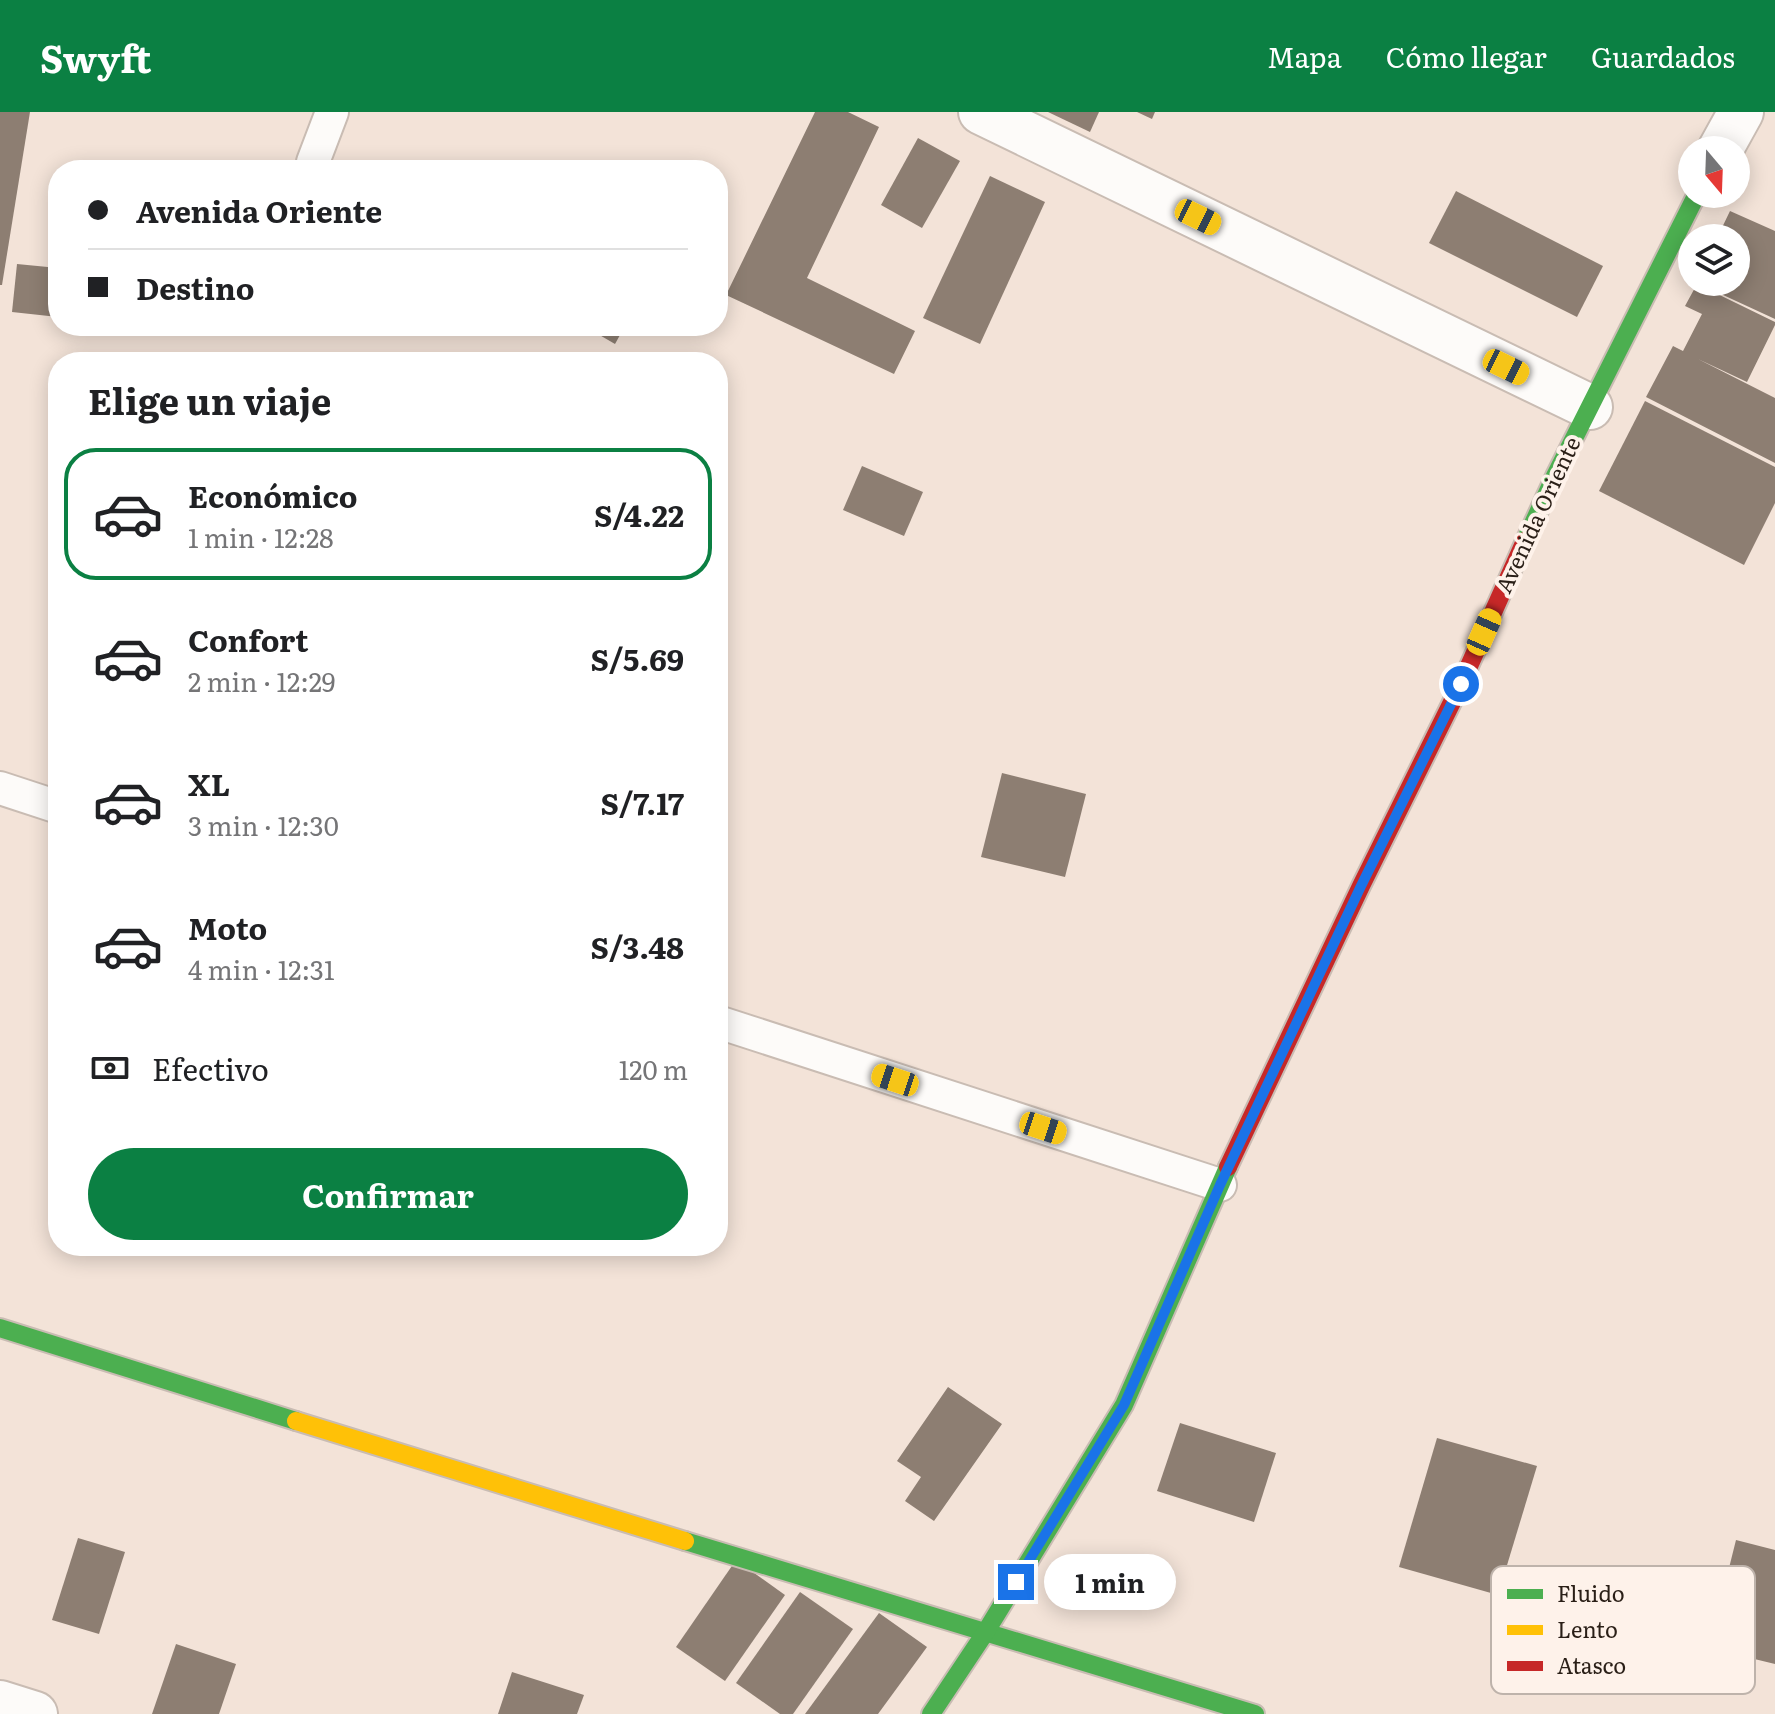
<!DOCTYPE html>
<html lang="es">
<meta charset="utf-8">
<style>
body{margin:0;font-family:Literata,serif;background:#f6f6f6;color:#202124;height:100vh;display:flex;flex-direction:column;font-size:30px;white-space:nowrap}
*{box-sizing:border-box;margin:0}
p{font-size:26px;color:#757577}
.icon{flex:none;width:44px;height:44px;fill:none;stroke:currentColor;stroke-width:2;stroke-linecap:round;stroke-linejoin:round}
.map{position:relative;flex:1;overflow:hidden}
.panel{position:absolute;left:48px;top:240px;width:680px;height:904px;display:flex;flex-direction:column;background:#fff;border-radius:32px;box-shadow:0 4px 20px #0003}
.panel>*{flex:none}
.top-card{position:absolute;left:48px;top:48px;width:680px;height:176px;border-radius:32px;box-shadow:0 4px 20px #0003;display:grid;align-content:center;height:176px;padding:0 40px;background:#fff}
.needle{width:52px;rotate:161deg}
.controls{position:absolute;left:1678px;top:24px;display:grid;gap:16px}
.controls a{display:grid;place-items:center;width:72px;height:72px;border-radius:50%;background:#fff;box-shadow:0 4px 20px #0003;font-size:40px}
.end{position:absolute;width:36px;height:36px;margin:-18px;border:10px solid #1a73e8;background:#fff;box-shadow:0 0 0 4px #fff}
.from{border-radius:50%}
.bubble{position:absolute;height:56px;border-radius:28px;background:#fff;box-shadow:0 4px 20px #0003;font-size:26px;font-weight:700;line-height:56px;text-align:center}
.car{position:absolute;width:24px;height:48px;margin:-24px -12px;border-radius:10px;box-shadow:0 0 6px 2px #0007;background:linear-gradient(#f5c518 24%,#345 0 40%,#f5c518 0 76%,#345 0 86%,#f5c518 0)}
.top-card b{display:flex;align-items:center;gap:28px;height:76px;font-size:30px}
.top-card b+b{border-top:2px solid #e0e0e0}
.top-card i{width:20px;height:20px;background:#202124}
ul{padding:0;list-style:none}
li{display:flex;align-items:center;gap:24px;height:132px;margin:0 16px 12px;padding:0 24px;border:4px solid transparent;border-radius:32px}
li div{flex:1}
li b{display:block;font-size:30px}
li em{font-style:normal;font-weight:700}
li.active{border-color:#0b8043}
li>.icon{width:72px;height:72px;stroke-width:1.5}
h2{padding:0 40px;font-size:36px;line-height:96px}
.pay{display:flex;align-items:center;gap:20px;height:88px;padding:0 40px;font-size:30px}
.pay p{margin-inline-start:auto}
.action{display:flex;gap:16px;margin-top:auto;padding:16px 40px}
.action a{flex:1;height:92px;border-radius:48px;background:#0b8043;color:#fff;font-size:32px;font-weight:700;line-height:92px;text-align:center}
header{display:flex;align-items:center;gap:48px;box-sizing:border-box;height:112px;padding:0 40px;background:#0b8043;color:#fff}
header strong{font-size:38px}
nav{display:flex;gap:44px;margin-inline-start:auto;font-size:28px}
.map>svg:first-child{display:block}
.building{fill:#8d7e72}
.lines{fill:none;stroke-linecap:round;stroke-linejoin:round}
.lane-casing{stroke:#c9bcb3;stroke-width:36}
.street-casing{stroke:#c9bcb3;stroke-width:48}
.fast-casing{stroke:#c9bcb3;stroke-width:22}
.slow-casing{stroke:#c9bcb3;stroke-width:22}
.jam-casing{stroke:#c9bcb3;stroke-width:22}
.lane{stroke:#fdfbf9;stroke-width:32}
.street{stroke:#fdfbf9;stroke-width:44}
.fast{stroke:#4caf50;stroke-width:18}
.slow{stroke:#ffc107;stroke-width:18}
.jam{stroke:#c62828;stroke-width:18}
.route{stroke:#1a73e8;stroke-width:10}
.labels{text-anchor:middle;stroke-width:8;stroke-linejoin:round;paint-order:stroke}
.street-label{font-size:22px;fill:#2a1f17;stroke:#fef2ea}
.key{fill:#fef2ea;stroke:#beb3ab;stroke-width:2}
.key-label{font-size:22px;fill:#2a1f17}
</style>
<header>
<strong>Swyft</strong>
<nav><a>Mapa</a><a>Cómo llegar</a><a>Guardados</a></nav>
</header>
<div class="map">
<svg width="1775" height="1602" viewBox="0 0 1775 1602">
<rect width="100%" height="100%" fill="#f3e3d8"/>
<g class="building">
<polygon points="0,0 30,0 2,173 0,173"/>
<polygon points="815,0 848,0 879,15 807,166 915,219 894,262 726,183"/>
<polygon points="1048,0 1099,0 1090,20"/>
<polygon points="1137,0 1155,0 1152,7"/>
<polygon points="918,26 960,49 922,116 881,93"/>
<polygon points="990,64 1045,90 980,232 923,206"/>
<polygon points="1456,79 1603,154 1577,205 1429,131"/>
<polygon points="1730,99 1775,119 1775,207 1695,170 1736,170 1736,126 1717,126"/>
<polygon points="17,152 58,156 58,205 12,200"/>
<polygon points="1697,172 1775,210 1775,213 1747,270 1698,247 1775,286 1775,351 1646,285 1673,234 1683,239 1702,202 1685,194"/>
<polygon points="584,214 625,214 615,232"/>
<polygon points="1645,289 1775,355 1775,391 1744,453 1599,379"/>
<polygon points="862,354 923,380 904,424 843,398"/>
<polygon points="1002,661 1086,682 1065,765 981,745"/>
<polygon points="948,1275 1002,1312 934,1409 905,1389 921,1365 897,1349"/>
<polygon points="1180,1311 1276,1341 1254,1410 1157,1379"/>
<polygon points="1437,1326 1537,1354 1498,1483 1399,1455"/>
<polygon points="78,1426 125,1440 99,1522 52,1508"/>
<polygon points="1736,1428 1775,1438 1775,1552 1709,1536"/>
<polygon points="736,1448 785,1483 725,1569 676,1535"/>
<polygon points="800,1480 853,1517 793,1602 780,1602 736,1571"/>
<polygon points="879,1501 927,1535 878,1602 805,1602"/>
<polygon points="176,1532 236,1552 219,1602 152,1602"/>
<polygon points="512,1560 584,1583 577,1602 498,1602"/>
</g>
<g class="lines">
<g class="lane-casing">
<g id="lane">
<polyline points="313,50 332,0"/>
<polyline points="0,676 58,695"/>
<polyline points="718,910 1220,1073"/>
</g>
</g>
<g class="street-casing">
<g id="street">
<polyline points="981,0 1590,295"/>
<polyline points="1720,38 1741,0"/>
<polyline points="0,1591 35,1602"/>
</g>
</g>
<g class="fast-casing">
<g id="fast">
<polyline points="1525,429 1555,364 1697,82"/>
<polyline points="0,1216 296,1309"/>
<polyline points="685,1429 1255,1602"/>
<polyline points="931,1602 985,1521 1124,1293 1228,1055"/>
</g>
</g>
<g class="slow-casing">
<polyline id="slow" points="296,1309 685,1429"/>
</g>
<g class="jam-casing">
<polyline id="jam" points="1228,1055 1361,774 1461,572 1525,429"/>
</g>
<use href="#lane" class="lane"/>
<use href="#street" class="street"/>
<use href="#fast" class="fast"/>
<use href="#slow" class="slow"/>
<use href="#jam" class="jam"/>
</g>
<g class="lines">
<polyline class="route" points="1016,1470 1124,1293 1220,1073 1361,774 1461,572"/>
</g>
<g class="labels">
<g class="street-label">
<text transform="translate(1538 403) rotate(-65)" y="8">Avenida Oriente</text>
</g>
</g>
<rect x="1491" y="1454" width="264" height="128" rx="12" class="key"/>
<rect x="1507" y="1477" width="36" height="10" fill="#4caf50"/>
<rect x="1507" y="1513" width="36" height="10" fill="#ffc107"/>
<rect x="1507" y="1549" width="36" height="10" fill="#c62828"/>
<g class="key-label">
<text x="1557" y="1490">Fluido</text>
<text x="1557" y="1526">Lento</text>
<text x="1557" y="1562">Atasco</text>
</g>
</svg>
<div class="controls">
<a><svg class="needle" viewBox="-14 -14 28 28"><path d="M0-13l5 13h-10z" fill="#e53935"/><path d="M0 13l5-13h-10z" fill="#757577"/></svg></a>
<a><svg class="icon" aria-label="layers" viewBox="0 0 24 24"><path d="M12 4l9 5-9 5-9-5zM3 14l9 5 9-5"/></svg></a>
</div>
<i class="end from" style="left:1461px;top:572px"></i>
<i class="end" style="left:1016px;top:1470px"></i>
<div class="bubble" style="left:1044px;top:1442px;width:132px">1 min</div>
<i class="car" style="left:1198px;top:105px;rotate:116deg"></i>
<i class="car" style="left:1506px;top:255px;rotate:116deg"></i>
<i class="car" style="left:1484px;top:520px;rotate:24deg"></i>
<i class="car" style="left:895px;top:968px;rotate:288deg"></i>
<i class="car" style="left:1043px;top:1016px;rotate:108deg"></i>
<div class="top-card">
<b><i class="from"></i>Avenida Oriente</b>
<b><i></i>Destino</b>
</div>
<section class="panel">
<h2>Elige un viaje</h2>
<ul>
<li class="active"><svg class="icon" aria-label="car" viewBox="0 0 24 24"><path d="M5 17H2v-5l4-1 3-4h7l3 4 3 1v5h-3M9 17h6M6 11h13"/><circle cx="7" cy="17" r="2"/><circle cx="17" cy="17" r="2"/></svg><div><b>Económico</b><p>1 min · 12:28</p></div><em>S/4.22</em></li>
<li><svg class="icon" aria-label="car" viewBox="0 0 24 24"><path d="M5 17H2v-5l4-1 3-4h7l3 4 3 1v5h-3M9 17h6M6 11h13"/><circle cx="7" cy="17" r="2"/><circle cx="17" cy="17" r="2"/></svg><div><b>Confort</b><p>2 min · 12:29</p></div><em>S/5.69</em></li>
<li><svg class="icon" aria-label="car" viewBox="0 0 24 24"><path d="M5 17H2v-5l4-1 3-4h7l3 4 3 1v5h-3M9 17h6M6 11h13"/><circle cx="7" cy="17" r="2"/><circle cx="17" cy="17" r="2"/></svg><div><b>XL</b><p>3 min · 12:30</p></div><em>S/7.17</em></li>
<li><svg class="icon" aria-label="car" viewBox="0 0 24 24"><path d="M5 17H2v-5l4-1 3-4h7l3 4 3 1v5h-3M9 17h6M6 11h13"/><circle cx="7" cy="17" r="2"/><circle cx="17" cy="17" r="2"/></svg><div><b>Moto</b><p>4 min · 12:31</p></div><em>S/3.48</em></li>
</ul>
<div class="pay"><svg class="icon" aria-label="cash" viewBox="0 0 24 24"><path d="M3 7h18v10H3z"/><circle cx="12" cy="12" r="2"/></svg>Efectivo<p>120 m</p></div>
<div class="action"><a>Confirmar</a></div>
</section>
</div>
